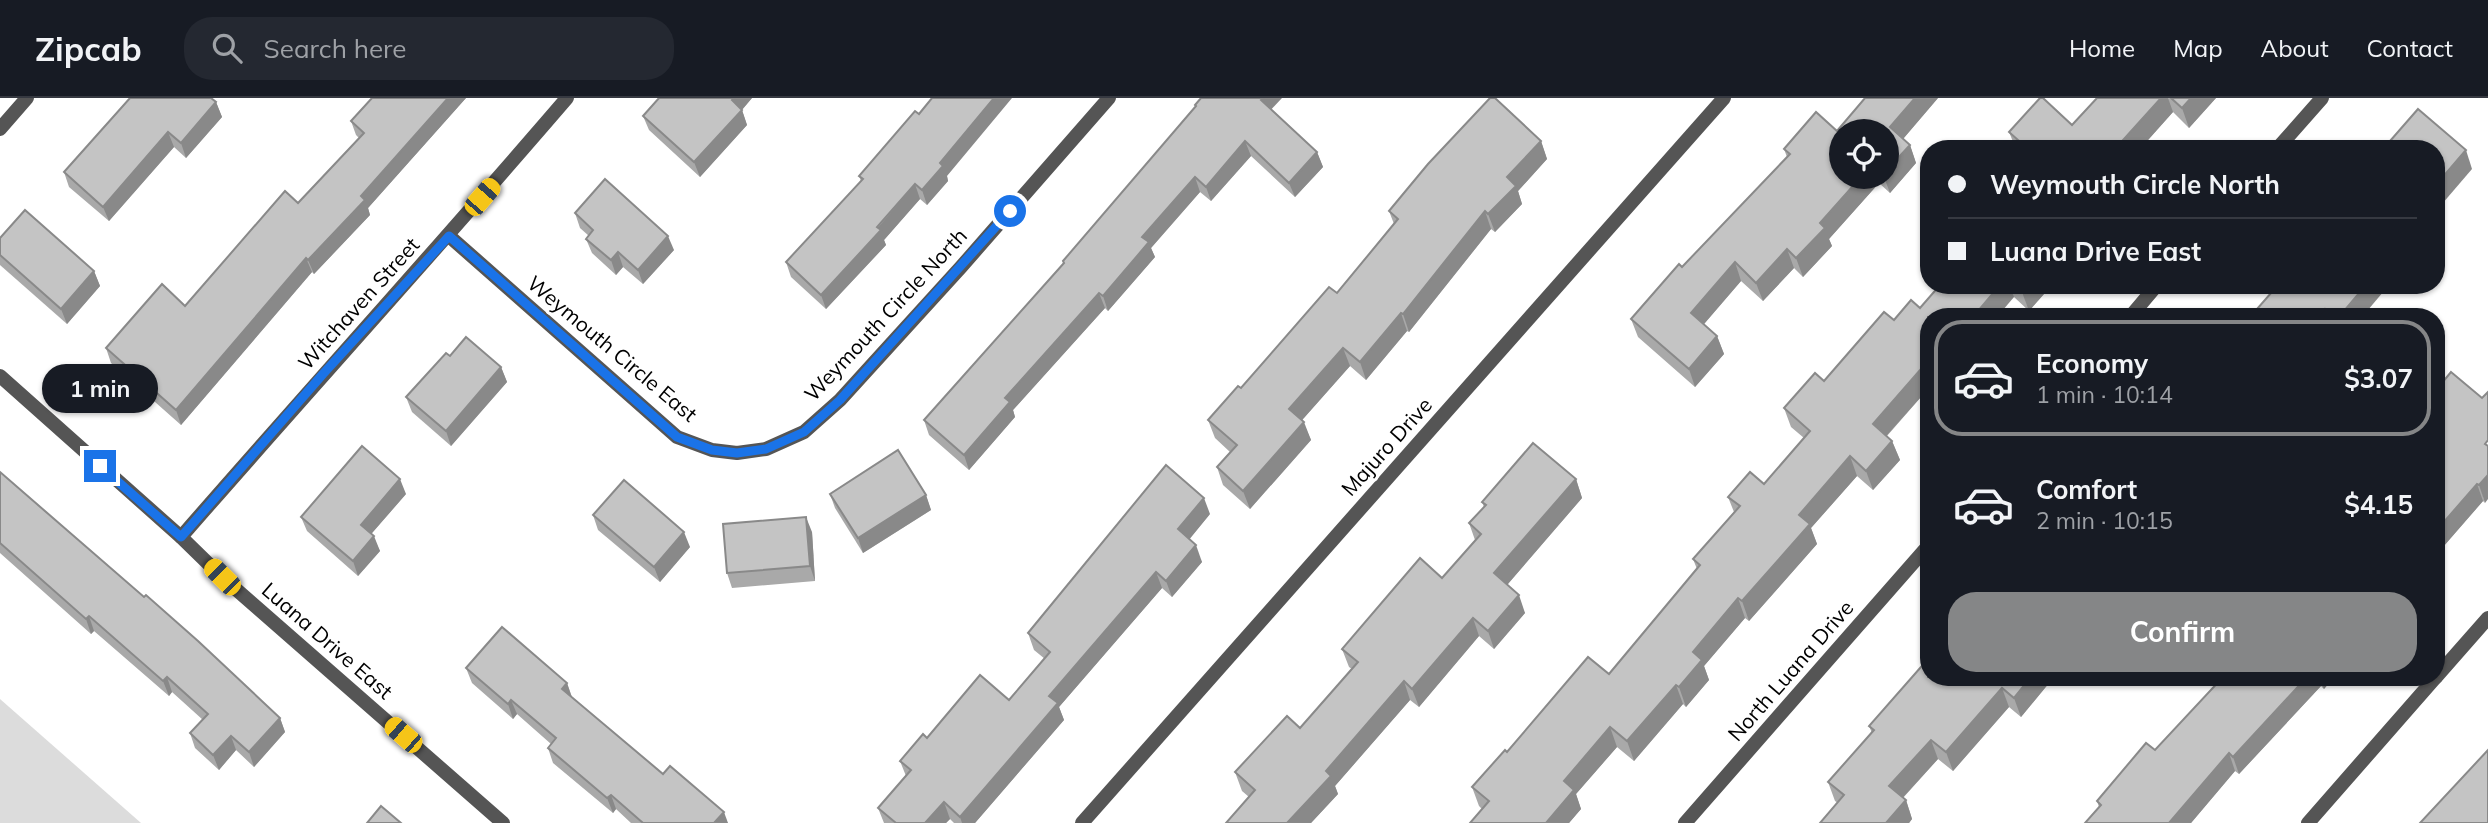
<!DOCTYPE html>
<meta charset="utf-8">
<style>
body{margin:0;font-family:Mulish,sans-serif;background:#242831;color:#f1f3f6;height:100vh;display:flex;flex-direction:column;font-size:26px;white-space:nowrap}
*{box-sizing:border-box;margin:0}
p{font-size:23px;color:#9ea1a6}
.icon{flex:none;width:38px;height:38px;fill:none;stroke:currentColor;stroke-width:2;stroke-linecap:round;stroke-linejoin:round}
.map{position:relative;flex:1;overflow:hidden}
.details{position:absolute;left:1920px;top:210px;width:525px;height:378px;display:flex;flex-direction:column;background:#171b24;border-radius:28px;box-shadow:0 2px 5px #0004}
.details>*{flex:none}
.banner{position:absolute;left:1920px;top:42px;width:525px;height:154px;border-radius:28px;box-shadow:0 2px 5px #0004;display:grid;align-content:center;height:154px;padding:0 28px;background:#171b24}
.tools{position:absolute;left:1829px;top:21px;display:grid;gap:14px}
.tools a{display:grid;place-items:center;width:70px;height:70px;border-radius:50%;background:#171b24;box-shadow:0 2px 5px #0004;font-size:35px}
.end{position:absolute;width:32px;height:32px;margin:-16px;border:9px solid #1a73e8;background:#fff;box-shadow:0 0 0 4px #fff}
.from{border-radius:50%}
.bubble{position:absolute;height:49px;border-radius:24px;background:#171b24;box-shadow:0 2px 5px #0004;font-size:23px;font-weight:700;line-height:49px;text-align:center}
.car{position:absolute;width:21px;height:42px;margin:-21px -10px;border-radius:9px;box-shadow:0 0 5px 2px #0007;background:linear-gradient(#f5c518 24%,#345 0 40%,#f5c518 0 76%,#345 0 86%,#f5c518 0)}
.banner b{display:flex;align-items:center;gap:24px;height:66px;font-size:26px}
.banner b+b{border-top:2px solid #363941}
.banner i{width:18px;height:18px;background:#f1f3f6}
ul{padding:12px 0 0;list-style:none}
li{display:flex;align-items:center;gap:21px;height:116px;margin:0 14px 10px;padding:0 14px;border:4px solid transparent;border-radius:28px}
li div{flex:1}
li b{display:block;font-size:26px}
li em{font-style:normal;font-weight:700}
li.on{border-color:#858687}
li>.icon{width:63px;height:63px;stroke-width:1.5}
.action{display:flex;gap:14px;margin-top:auto;padding:14px 28px}
.action a{flex:1;height:80px;border-radius:28px;background:#858687;color:#fff;font-size:28px;font-weight:700;line-height:80px;text-align:center}
header{display:flex;align-items:center;gap:42px;box-sizing:border-box;height:98px;padding:0 35px;background:#171b24;border-bottom:2px solid #363941}
header strong{font-size:33px}
nav{display:flex;gap:38px;margin-inline-start:auto;font-size:24px}
.search{width:490px;height:63px;background:#242831;display:flex;align-items:center;gap:18px;box-sizing:border-box;padding:0 24px;border-radius:28px;color:#9ea1a6;font-size:26px}
.map>svg:first-child{display:block}
.green{fill:#dcdcdc}
.lines{fill:none;stroke-linecap:round;stroke-linejoin:round}
.street{stroke:#555;stroke-width:14}
.wall{fill:#a9a9a9;fill-rule:evenodd}
.shaded-wall{fill:#898989}
.building{fill:#c4c4c4;stroke:#898989;stroke-width:2}
.route{stroke:#1a73e8;stroke-width:9}
.labels{text-anchor:middle;stroke-width:6;stroke-linejoin:round;paint-order:stroke}
.street-label{font-size:21px;fill:#000;stroke:#fff}
</style>
<header>
<strong>Zipcab</strong>
<div class="search"><svg class="icon" aria-label="search" viewBox="0 0 24 24"><circle cx="10" cy="10" r="6"/><path d="M15 15l6 6"/></svg>Search here</div>
<nav><a>Home</a><a>Map</a><a>About</a><a>Contact</a></nav>
</header>
<div class="map">
<svg width="2488" height="725" viewBox="0 0 2488 725">
<rect width="100%" height="100%" fill="#fff"/>
<polygon class="green" points="0,601 141,725 0,725"/>
<g class="lines">
<g class="street">
<polyline points="0,31 27,0"/>
<polyline points="2277,51 2322,0"/>
<polyline points="449,138 677,339 712,352 737,355 766,351 804,334 840,302 961,169 1109,0"/>
<polyline points="2130,219 2157,187"/>
<polyline points="0,278 181,439 222,479 503,725"/>
<path d="M181,439C309,292 440,148 567,0"/>
<polyline points="2436,579 2488,520"/>
<polyline points="1082,725 1724,0"/>
<polyline points="1685,725 1928,448"/>
<polyline points="2308,725 2436,579"/>
</g>
</g>
<g class="wall">
<polygon points="372,0 466,0 368,110 370,117 314,176 312,174 181,327 111,265 106,250 185,208 298,105 359,40 356,37 351,23"/>
<polygon points="659,0 752,0 742,12 747,27 700,79 649,32 643,18"/>
<path d="M1865,0H1938L1903,41L1910,47L1916,65L1890,95L1879,85L1829,141L1832,148L1803,179L1794,170L1763,203L1741,183L1704,226L1717,238L1724,256L1695,289L1638,239L1631,221L1679,166L1682,169L1787,59L1784,51L1816,14L1837,33ZM1841,33H1886V79H1841Z"/>
<polygon points="2097,0 2216,0 2189,30 2173,14 2140,51 2016,51 2009,34 2072,27"/>
<polygon points="216,4 222,19 186,60 174,49 109,123 69,89 64,74"/>
<polygon points="1195,7 1271,12 1317,54 1323,69 1295,99 1251,58 1211,103 1200,94 1151,150 1155,159 1108,213 1105,210 1013,312 1015,319 969,372 929,337 924,322 1063,166 1063,163 1195,9"/>
<polygon points="1541,43 1547,61 1518,93 1522,106 1495,134 1491,131 1409,234 1407,233 1366,282 1350,268 1302,322 1311,342 1250,411 1223,387 1217,369 1230,354 1215,340 1208,322 1337,195 1394,126 1389,113"/>
<polygon points="859,78 947,78 948,83 927,107 920,101 884,142 886,147 826,211 791,179 786,164 861,83"/>
<polygon points="575,115 674,152 643,186 623,169 616,177 592,155 586,141 589,138 580,130"/>
<polygon points="0,140 94,173 100,188 67,226 0,167"/>
<polygon points="1940,187 2052,187 2029,213 2014,199 1928,219 1928,291 1887,338 1892,343 1900,362 1873,392 1857,378 1811,430 1817,446 1749,523 1745,520 1704,568 1709,582 1686,609 1683,606 1634,663 1617,649 1576,696 1581,711 1569,725 1470,725 1482,711 1479,708 1472,689 1507,654 1609,576 1697,471 1693,461 1734,414 1728,399 1764,386 1804,340 1791,329 1784,310 1824,283 1894,222 1920,210"/>
<polygon points="2278,187 2362,219 2250,219"/>
<polygon points="450,258 501,269 507,284 451,348 412,314 406,299"/>
<polygon points="2451,274 2485,405 2483,403 2436,457 2436,292"/>
<polygon points="0,374 280,620 285,634 254,669 236,652 219,672 195,650 190,635 203,622 172,594 169,598 94,533 91,536 0,455"/>
<polygon points="1576,381 1582,400 1507,487 1525,515 1494,551 1479,538 1419,609 1410,602 1335,688 1338,696 1311,725 1226,725 1249,699 1242,693 1235,674 1300,630 1352,571 1349,569 1342,551 1442,480 1475,442 1469,425 1484,409 1482,404"/>
<polygon points="406,396 371,436 380,453 358,478 307,433 301,419"/>
<polygon points="830,396 926,397 931,412 863,455 835,410"/>
<polygon points="1210,416 1189,441 1202,464 1172,499 1162,490 1059,609 1064,622 975,725 954,725 950,721 946,725 884,725 878,710 906,678 900,663 927,640 1009,602 1045,561 1034,552 1028,535"/>
<polygon points="593,417 690,449 660,484 598,432"/>
<polygon points="812,434 815,483 732,490 727,475"/>
<polygon points="1928,561 2054,579 2021,619 2009,609 1953,673 1938,661 1903,700 1906,702 1912,721 1909,725 1820,725 1838,705 1835,703 1828,684 1872,635 1869,628"/>
<polygon points="466,570 567,585 572,599 663,676 728,725 631,725 616,711 613,715 553,665 548,650 551,646 517,616 513,621 472,585"/>
<polygon points="2223,579 2334,579 2324,591 2321,588 2239,676 2235,673 2191,725 2085,725 2099,709 2097,703 2155,652"/>
</g>
<g class="shaded-wall">
<polygon points="448,0 466,0 368,110 370,117 314,176 308,162 361,98"/>
<polygon points="734,0 752,0 740,14 742,12 747,27 700,79 694,64"/>
<polygon points="994,0 1012,0 947,78 948,83 927,107 922,92 940,65"/>
<polygon points="1263,0 1282,0 1266,17 1261,2"/>
<polygon points="1915,0 1938,0 1897,48 1890,29"/>
<polygon points="2161,0 2168,0 2173,14 2140,51 2115,51"/>
<polygon points="2191,0 2216,0 2189,30 2182,10"/>
<polygon points="216,4 222,19 186,60 181,45"/>
<polygon points="168,34 174,49 109,123 103,109"/>
<polygon points="1245,43 1251,58 1211,103 1206,89"/>
<polygon points="1541,43 1547,61 1518,93 1522,106 1495,134 1488,116 1507,79"/>
<polygon points="1910,47 1916,65 1890,95 1884,79 1886,79 1886,73"/>
<polygon points="2466,52 2472,71 2436,113 2436,87"/>
<polygon points="1317,54 1323,69 1295,99 1289,85"/>
<polygon points="1195,79 1200,94 1151,150 1155,159 1108,213 1103,198 1142,139"/>
<polygon points="1861,79 1877,79 1879,85 1829,141 1832,148 1803,179 1796,160 1820,125"/>
<polygon points="915,86 920,101 884,142 886,147 826,211 821,197"/>
<polygon points="1485,113 1491,131 1409,234 1403,216"/>
<polygon points="668,138 674,152 643,186 638,172"/>
<polygon points="1787,151 1794,170 1763,203 1756,185"/>
<polygon points="618,154 623,169 616,177 611,162"/>
<polygon points="306,160 312,174 181,327 176,312"/>
<polygon points="1735,164 1741,183 1698,233 1691,215"/>
<polygon points="94,173 100,188 67,226 61,211"/>
<polygon points="2000,187 2009,187 2014,199 1997,219 1973,219"/>
<polygon points="2028,187 2052,187 2029,213 2022,194"/>
<polygon points="2366,187 2389,187 2362,219 2339,219"/>
<polygon points="1099,195 1105,210 1013,312 1015,319 969,372 964,357 1005,300"/>
<polygon points="2325,211 2328,219 2318,219"/>
<polygon points="1401,215 1407,233 1366,282 1360,264"/>
<polygon points="1717,238 1724,256 1695,289 1689,271"/>
<polygon points="1343,250 1350,268 1296,329 1289,311"/>
<polygon points="1928,263 1928,291 1880,345 1873,326"/>
<polygon points="501,269 507,284 451,348 446,333"/>
<polygon points="1304,324 1311,342 1250,411 1243,393"/>
<polygon points="1892,343 1900,362 1873,392 1866,373"/>
<polygon points="1850,358 1857,378 1811,430 1817,446 1749,523 1742,503 1799,417"/>
<polygon points="2488,377 2488,401 2485,405 2479,387"/>
<polygon points="400,381 406,396 366,442 361,427"/>
<polygon points="1576,381 1582,400 1501,494 1494,475"/>
<polygon points="2477,386 2483,403 2436,457 2436,433"/>
<polygon points="926,397 931,412 863,455 858,440"/>
<polygon points="1204,400 1210,416 1184,448 1178,431"/>
<polygon points="806,419 812,434 815,483 810,468"/>
<polygon points="684,434 690,449 660,484 654,469"/>
<polygon points="374,438 380,453 358,478 353,463"/>
<polygon points="1196,447 1202,464 1172,499 1166,483"/>
<polygon points="1156,474 1162,490 1059,609 1064,622 975,725 962,725 960,719 1049,598"/>
<polygon points="1519,497 1525,515 1494,551 1488,533"/>
<polygon points="1738,500 1745,520 1704,568 1709,582 1686,609 1679,589 1693,554"/>
<polygon points="89,518 94,533 91,536 86,521"/>
<polygon points="1473,520 1479,538 1419,609 1412,591"/>
<polygon points="167,579 172,594 169,598 163,583"/>
<polygon points="2031,579 2054,579 2021,619 2014,600"/>
<polygon points="2307,579 2318,579 2321,588 2239,676 2233,659"/>
<polygon points="2320,579 2334,579 2324,591"/>
<polygon points="1404,583 1410,602 1335,688 1338,696 1311,725 1287,725 1326,673"/>
<polygon points="567,585 572,600 562,591"/>
<polygon points="1676,587 1683,606 1634,663 1627,643"/>
<polygon points="2002,590 2009,609 1953,673 1946,654"/>
<polygon points="511,602 517,616 513,621 508,606"/>
<polygon points="280,620 285,634 254,669 249,654"/>
<polygon points="1610,629 1617,649 1576,696 1581,711 1569,725 1546,725 1564,683"/>
<polygon points="231,638 236,652 219,672 213,657"/>
<polygon points="1931,642 1938,661 1896,707 1889,688"/>
<polygon points="2229,655 2235,673 2191,725 2169,725"/>
<polygon points="611,697 616,711 613,715 607,700"/>
<polygon points="1906,702 1912,721 1909,725 1886,725"/>
<polygon points="944,704 950,721 946,725 925,725"/>
<polygon points="724,714 728,725 714,725"/>
</g>
<g class="building">
<polygon points="130,0 211,0 216,4 181,45 168,34 103,109 64,74"/>
<polygon points="372,0 448,0 361,98 365,102 308,162 306,160 176,312 106,250 162,186 185,208 285,93 298,105 364,35 351,23"/>
<polygon points="659,0 734,0 732,2 742,12 694,64 643,18"/>
<polygon points="932,0 994,0 940,65 943,68 922,92 915,86 877,129 881,132 821,197 786,164 863,81 859,78 915,13 919,16"/>
<polygon points="1201,0 1263,0 1261,2 1317,54 1289,85 1245,43 1206,89 1195,79 1142,139 1149,144 1103,198 1099,195 1005,300 1010,304 964,357 924,322 1064,165 1063,163 1196,8 1195,7"/>
<polygon points="1490,0 1495,0 1541,43 1507,79 1516,88 1488,116 1485,113 1403,216 1401,215 1360,264 1343,250 1289,311 1304,324 1243,393 1217,369 1237,347 1208,322 1238,288 1241,290 1329,189 1337,195 1398,121 1389,113 1428,66"/>
<polygon points="1865,0 1915,0 1890,29 1910,47 1886,73 1886,33 1841,33 1841,79 1861,79 1820,125 1825,130 1796,160 1787,151 1756,185 1735,164 1691,215 1717,238 1689,271 1631,221 1679,166 1682,169 1790,56 1784,51 1816,14 1837,33"/>
<polygon points="2040,0 2043,0 2072,27 2097,0 2161,0 2115,51 2028,51 2009,34"/>
<polygon points="2171,0 2191,0 2182,10"/>
<polygon points="2418,11 2466,52 2436,87 2436,51 2383,51"/>
<polygon points="605,81 668,138 638,172 618,154 611,162 586,141 593,132 575,115"/>
<polygon points="25,112 94,173 61,211 0,157 0,140"/>
<polygon points="1940,187 2000,187 1973,219 1928,219 1928,263 1873,326 1892,343 1866,373 1850,358 1799,417 1810,426 1742,503 1738,500 1693,554 1702,562 1679,589 1676,587 1627,643 1610,629 1564,683 1574,692 1546,725 1470,725 1489,703 1472,689 1505,652 1507,654 1588,559 1609,576 1700,467 1693,461 1740,408 1728,399 1750,374 1764,386 1810,333 1784,310 1815,275 1824,283 1884,214 1894,222 1911,202 1920,210"/>
<polygon points="2015,187 2028,187 2022,194"/>
<polygon points="2278,187 2366,187 2339,219 2334,219 2325,211 2318,219 2250,219"/>
<polygon points="466,239 501,269 446,333 406,299 446,255 450,258"/>
<polygon points="2451,274 2482,300 2488,294 2488,342 2485,346 2488,348 2488,377 2479,387 2477,386 2436,433 2436,333 2439,330 2436,328 2436,292"/>
<polygon points="1533,345 1576,381 1494,475 1519,497 1488,533 1473,520 1412,591 1404,583 1326,673 1331,678 1287,725 1226,725 1255,692 1235,674 1287,618 1300,630 1358,564 1342,551 1420,460 1442,480 1481,436 1469,425 1486,407 1482,404"/>
<polygon points="362,348 400,381 361,427 374,438 353,463 301,419"/>
<polygon points="898,352 926,397 858,440 830,396"/>
<polygon points="1166,367 1204,400 1178,431 1196,447 1166,483 1156,474 1049,598 1058,605 960,719 944,704 925,725 896,725 878,710 911,672 900,663 923,636 927,640 980,577 1009,602 1050,554 1028,535"/>
<polygon points="0,374 144,499 146,497 198,543 280,620 249,654 231,638 213,657 190,635 208,616 167,579 163,583 89,518 86,521 0,445"/>
<polygon points="624,382 684,434 654,469 593,417"/>
<polygon points="806,419 810,468 727,475 723,426"/>
<polygon points="502,529 567,585 562,591 663,676 670,668 724,714 714,725 643,725 611,697 607,700 548,650 556,640 511,602 508,606 466,570"/>
<polygon points="1928,561 1928,579 2031,579 2014,600 2002,590 1946,654 1931,642 1889,688 1906,702 1886,725 1820,725 1844,697 1828,684 1874,632 1869,628"/>
<polygon points="2223,579 2307,579 2233,659 2229,655 2169,725 2085,725 2101,707 2097,703 2146,645 2155,652"/>
<polygon points="2488,652 2488,725 2420,725"/>
<polygon points="381,708 401,725 367,725"/>
</g>
<g class="lines">
<polyline class="route" points="100,368 181,439 323,276 449,138 677,339 712,352 737,355 766,351 804,334 840,302 1010,113"/>
</g>
<g class="labels">
<g class="street-label">
<text transform="translate(359 206) rotate(-48)" y="7">Witchaven Street</text>
<text transform="translate(886 217) rotate(-47)" y="7">Weymouth Circle North</text>
<text transform="translate(612 251) rotate(40)" y="7">Weymouth Circle East</text>
<text transform="translate(1387 349) rotate(-48)" y="7">Majuro Drive</text>
<text transform="translate(327 543) rotate(41)" y="7">Luana Drive East</text>
<text transform="translate(1791 573) rotate(-49)" y="7">North Luana Drive</text>
</g>
</g>
</svg>
<div class="tools">
<a><svg class="icon" aria-label="locate" viewBox="0 0 24 24"><circle cx="12" cy="12" r="6"/><path d="M12 2v4M12 18v4M2 12h4M18 12h4"/></svg></a>
</div>
<i class="end from" style="left:1010px;top:113px"></i>
<i class="end" style="left:100px;top:368px"></i>
<div class="bubble" style="left:42px;top:266px;width:116px">1 min</div>
<i class="car" style="left:482px;top:99px;rotate:41deg"></i>
<i class="car" style="left:222px;top:479px;rotate:315deg"></i>
<i class="car" style="left:403px;top:637px;rotate:311deg"></i>
<div class="banner">
<b><i class="from"></i>Weymouth Circle North</b>
<b><i></i>Luana Drive East</b>
</div>
<section class="details">
<ul>
<li class="on"><svg class="icon" aria-label="car" viewBox="0 0 24 24"><path d="M5 17H2v-5l4-1 3-4h7l3 4 3 1v5h-3M9 17h6M6 11h13"/><circle cx="7" cy="17" r="2"/><circle cx="17" cy="17" r="2"/></svg><div><b>Economy</b><p>1 min · 10:14</p></div><em>$3.07</em></li>
<li><svg class="icon" aria-label="car" viewBox="0 0 24 24"><path d="M5 17H2v-5l4-1 3-4h7l3 4 3 1v5h-3M9 17h6M6 11h13"/><circle cx="7" cy="17" r="2"/><circle cx="17" cy="17" r="2"/></svg><div><b>Comfort</b><p>2 min · 10:15</p></div><em>$4.15</em></li>
</ul>
<div class="action"><a>Confirm</a></div>
</section>
</div>
